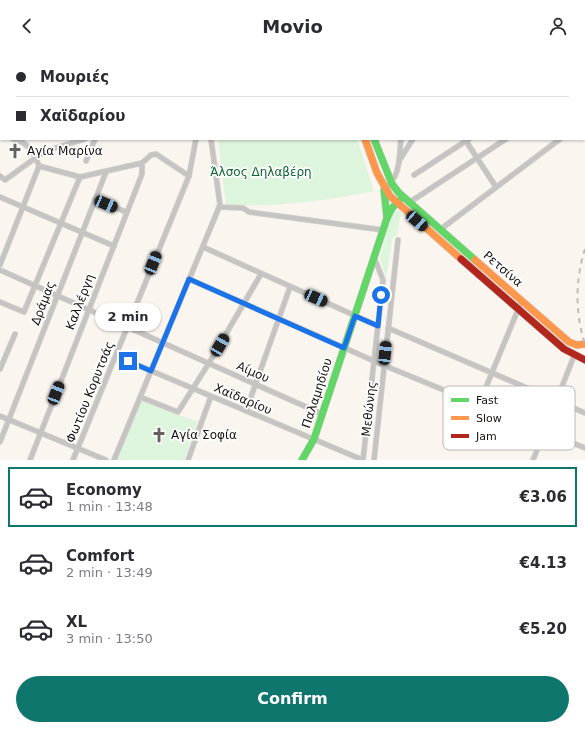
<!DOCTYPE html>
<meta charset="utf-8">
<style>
body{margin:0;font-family:"DejaVu Sans",sans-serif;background:#f2f2f3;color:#2b2b33;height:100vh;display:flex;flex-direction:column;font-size:15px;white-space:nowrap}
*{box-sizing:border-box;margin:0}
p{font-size:13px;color:#7c7c81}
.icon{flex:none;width:22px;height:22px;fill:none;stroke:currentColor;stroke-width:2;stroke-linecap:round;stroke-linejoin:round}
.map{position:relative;height:408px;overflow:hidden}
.sheet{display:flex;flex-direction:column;background:#fff;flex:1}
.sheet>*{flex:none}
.banner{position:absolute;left:0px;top:0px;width:585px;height:88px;box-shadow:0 1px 3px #0004;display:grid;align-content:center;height:88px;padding:0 16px;background:#fff}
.end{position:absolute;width:18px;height:18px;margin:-9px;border:5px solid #1a73e8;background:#fff;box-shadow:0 0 0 2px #fff}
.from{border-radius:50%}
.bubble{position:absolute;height:28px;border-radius:14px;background:#fff;box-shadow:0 1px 3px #0004;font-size:13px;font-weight:800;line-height:28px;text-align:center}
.car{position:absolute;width:12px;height:24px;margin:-12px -6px;border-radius:5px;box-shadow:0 0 3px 1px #0007;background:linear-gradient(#222 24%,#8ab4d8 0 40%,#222 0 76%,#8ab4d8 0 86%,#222 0)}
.banner b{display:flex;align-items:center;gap:14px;height:38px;font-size:15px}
.banner b+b{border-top:1px solid #e1e1e2}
.banner i{width:10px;height:10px;background:#2b2b33}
ul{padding:7px 0 0;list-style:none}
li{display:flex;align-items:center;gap:12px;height:60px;margin:0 8px 6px;padding:0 8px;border:2px solid transparent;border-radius:0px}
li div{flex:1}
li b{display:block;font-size:15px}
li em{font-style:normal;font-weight:800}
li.active{border-color:#0f766e}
li>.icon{width:36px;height:36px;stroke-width:1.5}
.primary-button{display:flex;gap:8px;margin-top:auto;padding:8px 16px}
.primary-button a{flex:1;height:46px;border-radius:24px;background:#0f766e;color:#fff;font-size:16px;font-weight:800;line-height:46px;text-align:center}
header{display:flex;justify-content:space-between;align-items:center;height:52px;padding:0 16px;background:#fff;font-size:18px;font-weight:800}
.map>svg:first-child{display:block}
.green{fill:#ddf4dd}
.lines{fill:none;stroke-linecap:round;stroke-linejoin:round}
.street-casing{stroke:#d5d1cc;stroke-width:6}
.fast-casing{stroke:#d5d1cc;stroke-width:8}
.slow-casing{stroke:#d5d1cc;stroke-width:8}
.jam-casing{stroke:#d5d1cc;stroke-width:8}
.street{stroke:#c6c4c3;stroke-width:4.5}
.fast{stroke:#63d668;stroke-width:7}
.slow{stroke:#ff974d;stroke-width:7}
.jam{stroke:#b3261e;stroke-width:7}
.rail{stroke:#bebab8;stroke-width:2;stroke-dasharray:5 5;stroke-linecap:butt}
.route{stroke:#1a73e8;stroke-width:5}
.labels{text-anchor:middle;stroke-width:3.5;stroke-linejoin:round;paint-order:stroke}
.poi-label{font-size:12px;fill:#15120e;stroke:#fff;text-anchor:start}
.park-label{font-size:12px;fill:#0d6532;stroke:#fff}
.street-label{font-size:12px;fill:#15120e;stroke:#fff}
.key{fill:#fff;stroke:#b9b8b7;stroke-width:1}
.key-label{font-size:11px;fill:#15120e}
</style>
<header><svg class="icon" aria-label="back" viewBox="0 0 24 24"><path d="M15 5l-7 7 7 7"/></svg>Movio<svg class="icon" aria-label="person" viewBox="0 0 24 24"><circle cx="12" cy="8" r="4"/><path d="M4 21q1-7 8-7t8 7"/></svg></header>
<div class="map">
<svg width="585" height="408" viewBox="0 0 585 408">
<rect width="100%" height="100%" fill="#faf5ef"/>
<g class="green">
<path d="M218,87H357L374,139C325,149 275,155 226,153Z"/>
<polygon points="395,157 404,162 400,165 397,184 393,184 386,226 380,206 392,160"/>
<polygon points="140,348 198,370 184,408 116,408"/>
</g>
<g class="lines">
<g class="street-casing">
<g id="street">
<polyline points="39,0 42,1"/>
<polyline points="178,0 181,1"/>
<polyline points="410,0 410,1"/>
<polyline points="518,0 519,1"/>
<polyline points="67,1 68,0"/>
<polyline points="141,1 141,0"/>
<polyline points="208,1 208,0"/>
<polyline points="339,1 341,0"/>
<polyline points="400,1 402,0"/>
<polyline points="438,1 438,0"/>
<polyline points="0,24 1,25"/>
<polyline points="0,50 1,50"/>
<polyline points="584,69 585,69"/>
<polyline points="0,84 1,84"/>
<path d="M13,87C28,90 34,100 39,114"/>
<polyline points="466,89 496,135"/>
<polyline points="86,109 95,87"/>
<polyline points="399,109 413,87"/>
<polyline points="39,114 80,125 142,111"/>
<polyline points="414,123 469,87"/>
<polyline points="0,124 5,128 45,99 85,87"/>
<path d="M384,137C401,125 399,106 401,87"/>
<polyline points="0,145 114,194"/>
<polyline points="95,147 126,160"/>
<polyline points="410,150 506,87"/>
<polyline points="219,155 243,156 249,160 383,178"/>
<polyline points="441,177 560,87"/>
<polyline points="203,195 378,274"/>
<polyline points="0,213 39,114"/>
<polyline points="0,218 322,362"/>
<polyline points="189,227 383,313 585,396"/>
<polyline points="0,250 24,260 80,125"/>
<polyline points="388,276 585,361"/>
<polyline points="116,304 363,408"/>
<polyline points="0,317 15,282"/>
<polyline points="140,345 178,360 209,311 261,222"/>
<polyline points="479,352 522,248"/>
<polyline points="246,359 290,235"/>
<polyline points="0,364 106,408"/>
<polyline points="0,390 106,120"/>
<polyline points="30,408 142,122 142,111 151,103 156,102 189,124"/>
<polyline points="73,408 189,124 196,87"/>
<polyline points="114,408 220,153 211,87"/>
<polyline points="188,408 211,344"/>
<polyline points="363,408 383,228 374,205"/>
<polyline points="374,408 398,188"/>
<polyline points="533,408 574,304"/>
</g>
</g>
<g class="fast-casing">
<g id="fast">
<polyline points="374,87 392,132 399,141 475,208"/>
<polyline points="384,138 387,166"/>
<polyline points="302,408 314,387 387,166 392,156 399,149"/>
</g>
</g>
<g class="slow-casing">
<g id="slow">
<polyline points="328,0 329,1"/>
<polyline points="365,87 377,121 390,144 461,207"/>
<polyline points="475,208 569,290 577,293 585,292"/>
</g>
</g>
<g class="jam-casing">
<polyline id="jam" points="461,207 564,297 585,308"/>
</g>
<use href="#street" class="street"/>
<use href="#fast" class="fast"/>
<use href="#slow" class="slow"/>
<use href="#jam" class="jam"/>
<path class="rail" d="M585,197C575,228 575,261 585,292"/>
</g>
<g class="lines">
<polyline class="route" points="128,309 151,319 189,227 344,296 355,264 378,274 381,243"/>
</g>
<defs>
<g id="church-bare" transform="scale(1.2)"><path d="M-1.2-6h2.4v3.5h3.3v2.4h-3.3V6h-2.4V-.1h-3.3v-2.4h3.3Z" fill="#65615d" stroke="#fff" stroke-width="2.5" paint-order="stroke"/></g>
</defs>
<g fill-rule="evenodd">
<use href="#church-bare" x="15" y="99"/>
<use href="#church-bare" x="159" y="383"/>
</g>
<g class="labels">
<g class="poi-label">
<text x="27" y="103">Αγία Μαρίνα</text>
<text x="171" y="387">Αγία Σοφία</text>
</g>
<g class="park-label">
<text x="261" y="124">Άλσος Δηλαβέρη</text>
</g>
<g class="street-label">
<text transform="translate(503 217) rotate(41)" y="4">Ρετσίνα</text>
<text transform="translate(80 250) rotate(-69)" y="4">Καλλέργη</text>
<text transform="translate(43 251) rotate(-69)" y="4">Δράμας</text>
<text transform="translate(253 320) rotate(24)" y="4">Αίμου</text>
<text transform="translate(90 340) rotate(-68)" y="4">Φωτίου Κορυτσάς</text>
<text transform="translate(317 341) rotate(-72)" y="4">Παλαμηδίου</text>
<text transform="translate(243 347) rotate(23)" y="4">Χαϊδαρίου</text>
<text transform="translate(369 357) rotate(-84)" y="4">Μεθώνης</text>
</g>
</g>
<rect x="443" y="334" width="132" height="64" rx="6" class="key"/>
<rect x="451" y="346" width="18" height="4" fill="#63d668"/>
<rect x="451" y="364" width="18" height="4" fill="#ff974d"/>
<rect x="451" y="382" width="18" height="4" fill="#b3261e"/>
<g class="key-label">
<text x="476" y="352">Fast</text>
<text x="476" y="370">Slow</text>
<text x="476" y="388">Jam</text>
</g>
</svg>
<i class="end from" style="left:381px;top:243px"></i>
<i class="end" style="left:128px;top:309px"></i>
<div class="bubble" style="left:95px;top:251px;width:66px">2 min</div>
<i class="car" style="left:106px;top:152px;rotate:113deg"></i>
<i class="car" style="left:417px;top:169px;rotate:131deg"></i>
<i class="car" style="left:153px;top:211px;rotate:22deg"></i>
<i class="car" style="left:316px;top:246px;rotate:114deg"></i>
<i class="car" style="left:220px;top:293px;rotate:30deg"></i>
<i class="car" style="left:385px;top:301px;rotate:6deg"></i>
<i class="car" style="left:56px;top:341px;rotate:21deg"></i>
<div class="banner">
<b><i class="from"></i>Μουριές</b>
<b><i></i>Χαϊδαρίου</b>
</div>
</div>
<section class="sheet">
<ul>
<li class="active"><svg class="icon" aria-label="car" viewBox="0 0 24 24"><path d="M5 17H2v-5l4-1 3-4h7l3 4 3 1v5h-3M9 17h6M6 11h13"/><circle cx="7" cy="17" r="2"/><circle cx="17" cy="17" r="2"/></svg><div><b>Economy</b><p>1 min · 13:48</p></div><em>€3.06</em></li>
<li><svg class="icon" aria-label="car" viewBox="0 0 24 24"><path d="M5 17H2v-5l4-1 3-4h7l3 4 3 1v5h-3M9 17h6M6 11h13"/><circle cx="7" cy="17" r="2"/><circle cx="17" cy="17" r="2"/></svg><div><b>Comfort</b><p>2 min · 13:49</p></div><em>€4.13</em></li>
<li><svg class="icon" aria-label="car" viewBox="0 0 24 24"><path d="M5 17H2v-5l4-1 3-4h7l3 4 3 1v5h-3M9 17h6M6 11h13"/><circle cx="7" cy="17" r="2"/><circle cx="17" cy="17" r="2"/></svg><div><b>XL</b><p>3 min · 13:50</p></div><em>€5.20</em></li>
</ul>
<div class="primary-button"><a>Confirm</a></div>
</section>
